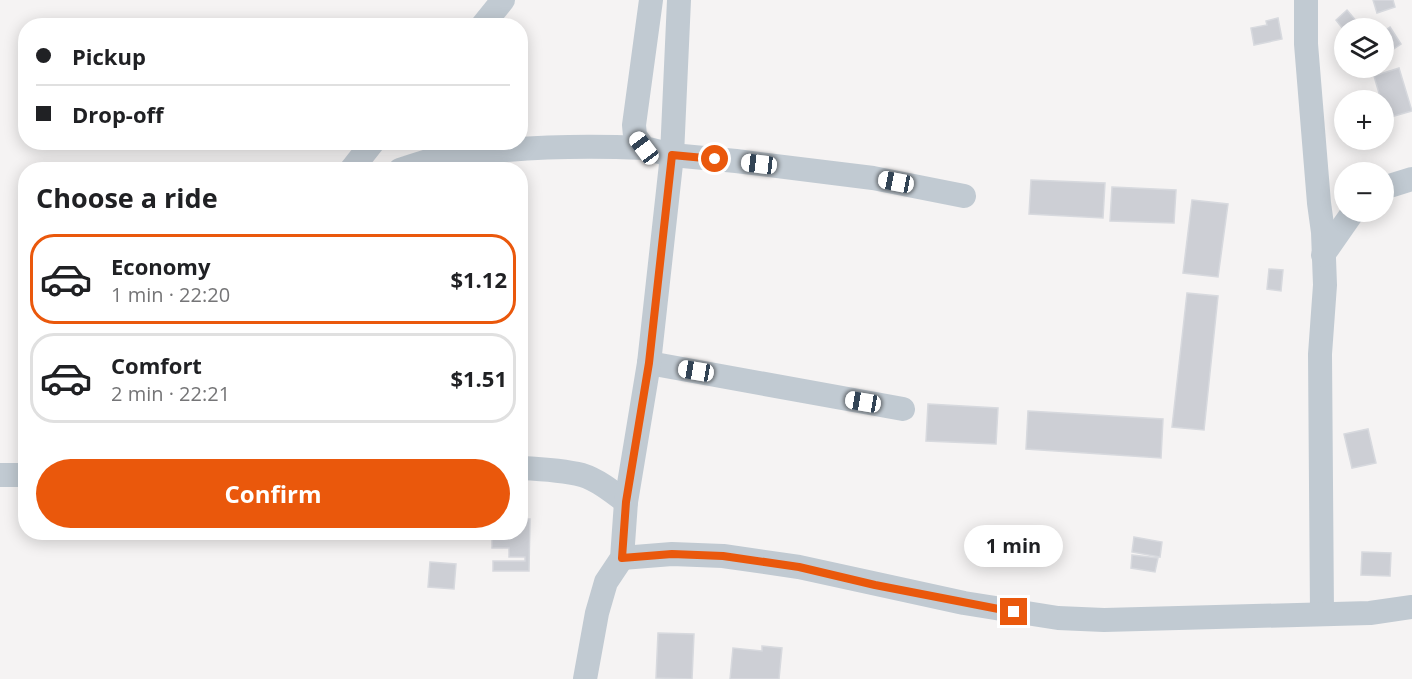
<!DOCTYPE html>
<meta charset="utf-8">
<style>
body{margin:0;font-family:"Open Sans",sans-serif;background:#f6f6f6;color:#202124;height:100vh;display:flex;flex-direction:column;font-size:22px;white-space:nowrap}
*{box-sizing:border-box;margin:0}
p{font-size:20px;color:#757577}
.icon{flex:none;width:33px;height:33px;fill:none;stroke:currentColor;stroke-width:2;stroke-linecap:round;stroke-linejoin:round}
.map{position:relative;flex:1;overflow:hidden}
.side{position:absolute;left:18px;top:162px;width:510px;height:378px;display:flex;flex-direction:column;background:#fff;border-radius:24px;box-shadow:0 3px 15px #0003}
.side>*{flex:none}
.top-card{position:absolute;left:18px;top:18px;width:510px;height:132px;border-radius:24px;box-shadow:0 3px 15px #0003;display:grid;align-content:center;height:132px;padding:0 18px;background:#fff}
.fabs{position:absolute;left:1334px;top:18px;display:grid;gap:12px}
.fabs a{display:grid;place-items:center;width:60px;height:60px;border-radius:50%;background:#fff;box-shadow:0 3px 15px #0003;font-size:30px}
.end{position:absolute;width:27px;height:27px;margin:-14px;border:8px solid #ea580c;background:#fff;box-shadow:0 0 0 3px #fff}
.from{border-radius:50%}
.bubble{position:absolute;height:42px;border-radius:21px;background:#fff;box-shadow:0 3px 15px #0003;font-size:20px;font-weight:700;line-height:42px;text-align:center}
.car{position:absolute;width:18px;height:36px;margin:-18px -9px;border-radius:8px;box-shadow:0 0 4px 2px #0007;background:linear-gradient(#fff 24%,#345 0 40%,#fff 0 76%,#345 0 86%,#fff 0)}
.top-card b{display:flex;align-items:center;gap:21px;height:57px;font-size:22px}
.top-card b+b{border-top:2px solid #e0e0e0}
.top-card i{width:15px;height:15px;background:#202124}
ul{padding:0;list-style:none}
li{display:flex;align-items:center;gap:18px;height:90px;margin:0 12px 9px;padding:0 6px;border:3px solid #e0e0e0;border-radius:24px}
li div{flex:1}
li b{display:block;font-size:22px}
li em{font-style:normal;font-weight:700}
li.selected{border-color:#ea580c}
li>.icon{width:54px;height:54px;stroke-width:1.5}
h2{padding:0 18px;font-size:27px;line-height:72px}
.button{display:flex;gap:12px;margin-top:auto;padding:12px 18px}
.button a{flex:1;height:69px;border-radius:36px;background:#ea580c;color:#fff;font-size:24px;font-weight:700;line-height:69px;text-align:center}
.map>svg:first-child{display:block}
.building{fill:#cdcfd5;stroke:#d7d9de;stroke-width:1.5}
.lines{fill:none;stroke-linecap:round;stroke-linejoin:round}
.minor{stroke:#c1cad2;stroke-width:24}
.route{stroke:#ea580c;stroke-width:8}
</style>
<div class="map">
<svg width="1412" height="679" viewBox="0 0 1412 679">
<rect width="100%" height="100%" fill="#f5f3f3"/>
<g class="building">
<polygon points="1373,0 1393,0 1395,7 1377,13"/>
<polygon points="1347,10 1362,28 1344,28 1344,30 1336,20"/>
<polygon points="1278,18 1282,39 1254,45 1251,28 1267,25 1266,21"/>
<polygon points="1390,27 1401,44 1383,56 1383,32"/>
<polygon points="1399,68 1412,111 1387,118 1383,107 1383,100 1381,100 1374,76"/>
<polygon points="1031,180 1105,183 1103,218 1029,214"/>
<polygon points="1112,187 1176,190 1174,223 1110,221"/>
<polygon points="1192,200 1228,204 1218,277 1183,273"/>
<polygon points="1269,269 1283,270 1281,291 1267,289"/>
<polygon points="1187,293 1218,296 1204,430 1172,427"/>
<polygon points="928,404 998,408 996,444 926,441"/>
<polygon points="1028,411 1163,419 1161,458 1026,449"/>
<polygon points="1368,429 1376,463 1352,468 1344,434"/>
<polygon points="520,519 530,519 529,571 493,571 493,561 525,561 525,557 509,557 509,548 492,548 492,532 520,532"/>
<polygon points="1134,537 1162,542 1160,557 1132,552"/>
<polygon points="1026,551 1027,559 1008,562 1007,555"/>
<polygon points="1362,552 1391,553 1390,576 1361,575"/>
<polygon points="1132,555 1158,558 1155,572 1131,568"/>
<polygon points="430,562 456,564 454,589 428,587"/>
<polygon points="658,633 694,634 692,679 656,678"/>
<polygon points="762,646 782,648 779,679 730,679 733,648 762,651"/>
</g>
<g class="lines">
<g class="minor">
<polyline points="651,0 634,125 635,136 644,148 672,155 736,161 873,178 964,196"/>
<polyline points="1306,0 1306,44 1319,203 1323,232 1325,285 1320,354 1322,614"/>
<polyline points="482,26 503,0"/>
<polyline points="351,170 373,142"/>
<path d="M400,170C412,166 424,162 436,159C504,147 575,145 644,148"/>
<polyline points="1383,188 1412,179"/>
<polyline points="1323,255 1353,212"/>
<polyline points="649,363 903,409"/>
<path d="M520,468C540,469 562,470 582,475C598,480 613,492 626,502"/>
<polyline points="0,475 26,475"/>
<polyline points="622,558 672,554 723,556 799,567 964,603 1058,618 1104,620 1370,613 1412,607"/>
<polyline points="585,679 597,613 606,582 622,558 626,502 649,363 672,155 679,0"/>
</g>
</g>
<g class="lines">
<polyline class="route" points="715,159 672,155 649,363 626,502 622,558 672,554 723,556 799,567 875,585 1014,612"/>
</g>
</svg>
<div class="fabs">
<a><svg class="icon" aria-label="layers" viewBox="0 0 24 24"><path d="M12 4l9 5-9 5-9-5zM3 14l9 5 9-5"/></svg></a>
<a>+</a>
<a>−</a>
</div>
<i class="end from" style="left:715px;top:159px"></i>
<i class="end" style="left:1014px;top:612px"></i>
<div class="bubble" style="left:964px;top:525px;width:99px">1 min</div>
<i class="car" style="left:644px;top:148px;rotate:323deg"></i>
<i class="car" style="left:759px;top:164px;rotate:277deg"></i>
<i class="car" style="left:896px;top:182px;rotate:281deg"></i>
<i class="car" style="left:696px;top:371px;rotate:280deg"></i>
<i class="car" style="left:863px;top:402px;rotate:280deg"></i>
<div class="top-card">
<b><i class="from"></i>Pickup</b>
<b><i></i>Drop-off</b>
</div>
<section class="side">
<h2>Choose a ride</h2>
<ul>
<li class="selected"><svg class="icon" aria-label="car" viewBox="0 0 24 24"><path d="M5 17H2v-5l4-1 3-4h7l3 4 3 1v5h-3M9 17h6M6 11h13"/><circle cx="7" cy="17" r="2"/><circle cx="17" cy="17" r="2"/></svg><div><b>Economy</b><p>1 min · 22:20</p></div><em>$1.12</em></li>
<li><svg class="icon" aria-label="car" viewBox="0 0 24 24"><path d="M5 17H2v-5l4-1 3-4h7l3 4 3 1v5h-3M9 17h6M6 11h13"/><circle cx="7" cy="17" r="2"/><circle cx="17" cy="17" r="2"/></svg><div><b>Comfort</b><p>2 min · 22:21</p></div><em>$1.51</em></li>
</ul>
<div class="button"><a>Confirm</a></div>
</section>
</div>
